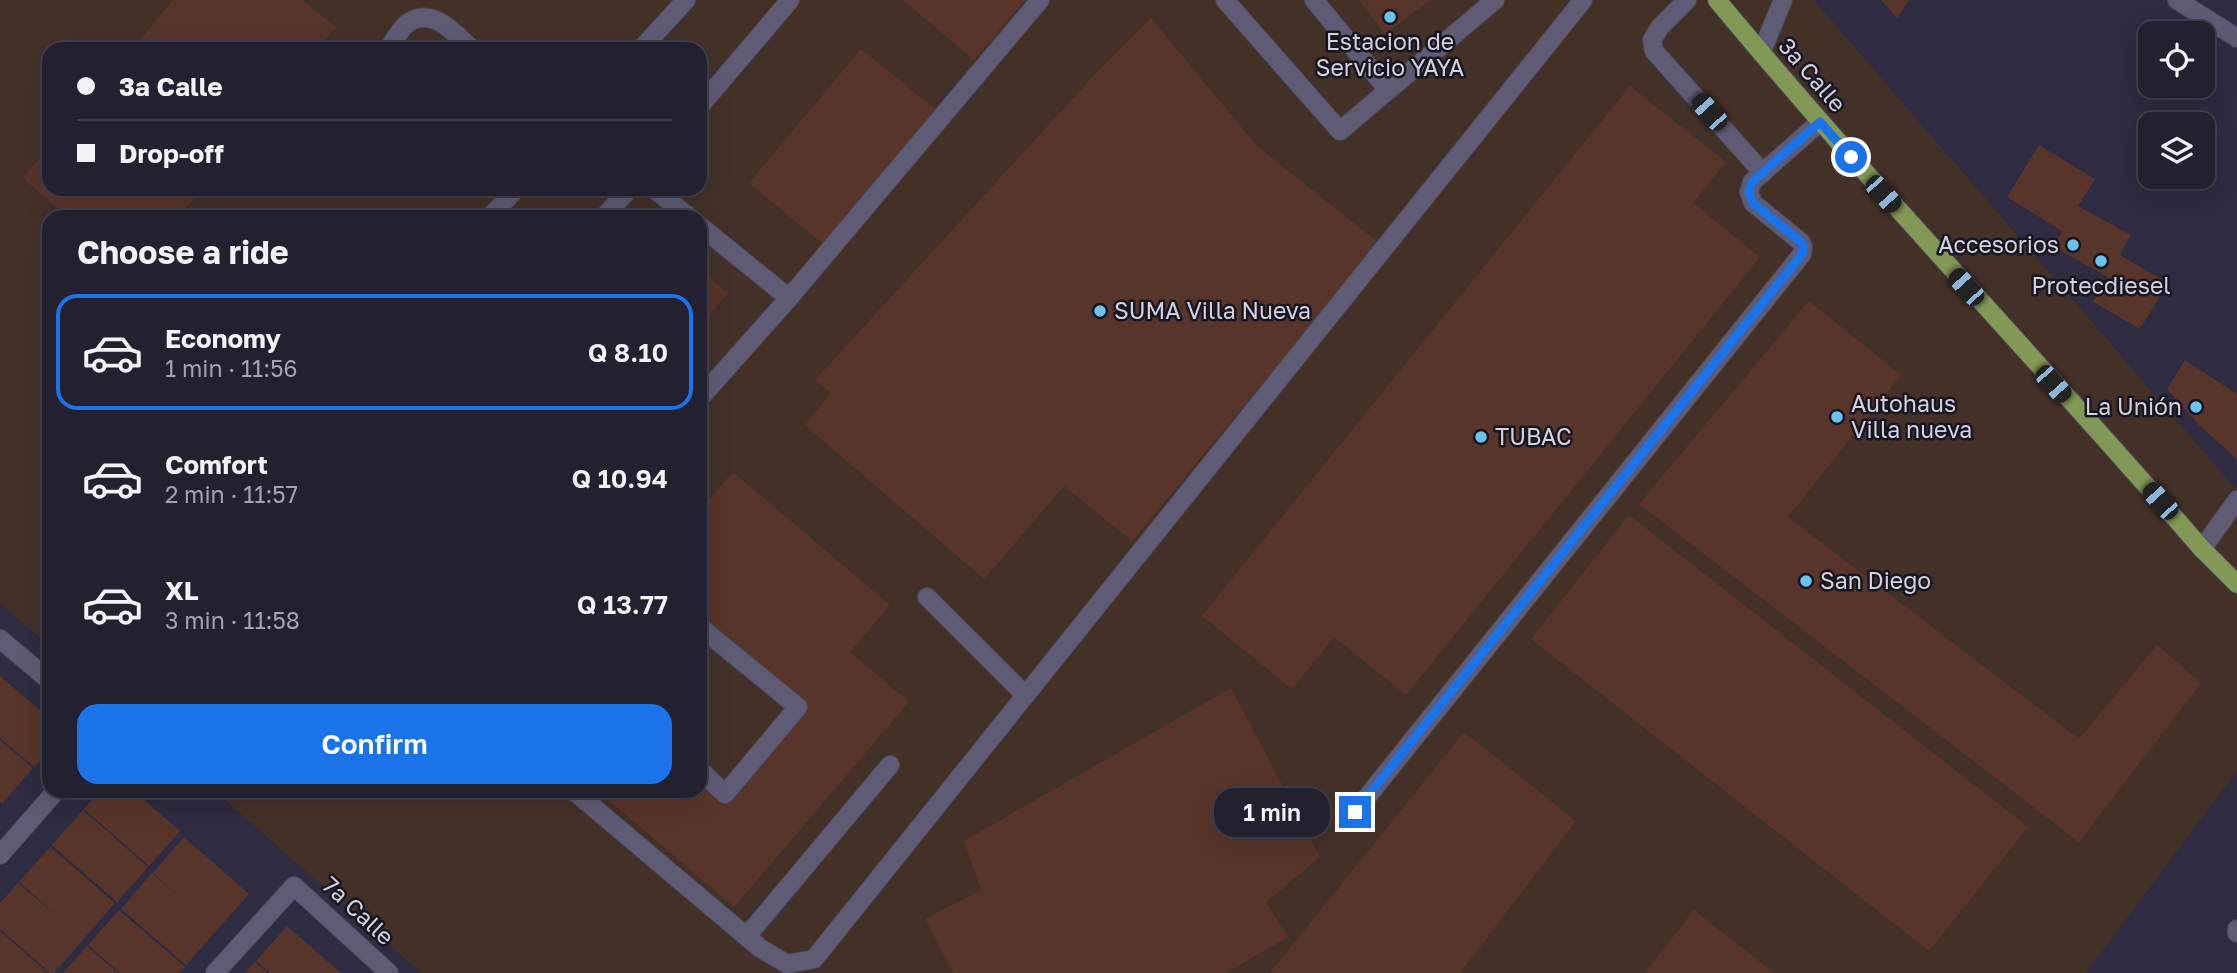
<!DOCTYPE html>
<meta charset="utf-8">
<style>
body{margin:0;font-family:"Golos Text",sans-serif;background:#2b2838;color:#f1f3f6;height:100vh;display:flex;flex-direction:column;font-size:26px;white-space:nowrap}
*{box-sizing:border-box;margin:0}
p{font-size:23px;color:#a3a3ab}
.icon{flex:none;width:38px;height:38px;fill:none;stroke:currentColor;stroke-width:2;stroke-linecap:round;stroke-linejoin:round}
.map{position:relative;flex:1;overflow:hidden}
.side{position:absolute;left:42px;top:210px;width:665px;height:588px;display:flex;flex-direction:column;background:#232030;border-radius:21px;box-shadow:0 7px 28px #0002,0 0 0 2px #403e4c}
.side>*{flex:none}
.banner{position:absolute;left:42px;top:42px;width:665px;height:154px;border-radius:21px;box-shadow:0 7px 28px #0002,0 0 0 2px #403e4c;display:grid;align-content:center;height:154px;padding:0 35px;background:#232030}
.controls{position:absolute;left:2138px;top:21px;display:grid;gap:14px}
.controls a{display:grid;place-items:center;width:77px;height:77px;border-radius:14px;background:#232030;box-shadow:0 7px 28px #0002,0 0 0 2px #403e4c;font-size:35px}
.end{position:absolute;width:32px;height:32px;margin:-16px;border:9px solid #1a73e8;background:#fff;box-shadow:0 0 0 4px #fff}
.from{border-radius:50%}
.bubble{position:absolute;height:49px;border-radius:21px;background:#232030;box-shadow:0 7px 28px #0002,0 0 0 2px #403e4c;font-size:23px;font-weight:600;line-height:49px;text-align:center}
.car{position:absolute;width:21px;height:42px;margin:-21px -10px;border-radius:9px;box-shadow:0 0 5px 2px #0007;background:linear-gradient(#222 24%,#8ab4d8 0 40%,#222 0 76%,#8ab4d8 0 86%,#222 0)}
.banner b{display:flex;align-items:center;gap:24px;height:66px;font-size:26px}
.banner b+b{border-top:2px solid #403e4c}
.banner i{width:18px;height:18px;background:#f1f3f6}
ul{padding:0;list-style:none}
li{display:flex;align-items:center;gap:21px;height:116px;margin:0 14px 10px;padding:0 21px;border:4px solid transparent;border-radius:21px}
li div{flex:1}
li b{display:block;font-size:26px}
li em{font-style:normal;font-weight:600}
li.on{border-color:#1a73e8}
li>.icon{width:63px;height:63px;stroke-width:1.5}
h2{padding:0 35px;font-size:32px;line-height:84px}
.primary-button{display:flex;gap:14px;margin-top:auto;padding:14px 35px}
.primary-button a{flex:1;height:80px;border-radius:21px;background:#1a73e8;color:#fff;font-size:28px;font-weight:600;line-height:80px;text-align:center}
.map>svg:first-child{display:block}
.commercial{fill:#433128;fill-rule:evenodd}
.building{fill:#58352a}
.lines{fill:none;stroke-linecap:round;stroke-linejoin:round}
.minor-casing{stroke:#4c485a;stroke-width:20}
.major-casing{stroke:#4c485a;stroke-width:20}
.minor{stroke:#5f5b74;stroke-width:18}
.major{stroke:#829857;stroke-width:18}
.route{stroke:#1a73e8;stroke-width:9}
.poi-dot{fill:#69c4f1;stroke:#17151f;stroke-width:2.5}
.labels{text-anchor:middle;stroke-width:5;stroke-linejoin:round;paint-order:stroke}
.poi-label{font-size:23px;fill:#d3d1e0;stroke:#17151f;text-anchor:start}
.street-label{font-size:23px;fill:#d3d1e0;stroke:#17151f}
</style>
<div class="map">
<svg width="2237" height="973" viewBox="0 0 2237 973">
<rect width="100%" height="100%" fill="#2f2b40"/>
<path class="commercial" d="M0,0H1814L2237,490V771L2086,973H421L215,791H700V217H49V646L0,603ZM49,49H700V189H49Z"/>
<g class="building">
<polygon points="173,0 302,0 336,27 317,49 132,49"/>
<polygon points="903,0 1025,0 974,60"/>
<polygon points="1359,0 1430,0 1385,34"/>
<polygon points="1881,0 1909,0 1897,18"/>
<polygon points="1151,18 1257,146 1379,243 1132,541 1064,486 984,579 805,425 831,393 815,380 1098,71"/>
<polygon points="861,49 935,109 823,244 749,183"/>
<polygon points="1630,86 1726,162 1693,203 1760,257 1406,695 1334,637 1292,689 1202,616"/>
<polygon points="2039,145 2095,179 2078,206 2131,235 2120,255 2168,283 2140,329 2093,302 2108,277 2054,247 2062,231 2007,197"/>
<polygon points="49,147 49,189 202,189 178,217 67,217 23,178"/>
<polygon points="700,270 728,293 700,326"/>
<polygon points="1809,301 1901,375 1788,517 2079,739 2157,645 2201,683 2079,842 1639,504"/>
<polygon points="2185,360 2237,394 2237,459 2199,425 2167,389"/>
<polygon points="733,472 890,605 850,652 909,702 734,907 598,791 700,791 700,777 728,800 806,708 700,618 700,510"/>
<polygon points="1629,515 2028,827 1929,951 1531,639"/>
<polygon points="0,676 49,718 49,750 34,767 0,738"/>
<polygon points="1231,688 1320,857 1266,902 1288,937 1226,973 953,973 925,919 981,890 964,841"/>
<polygon points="1464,732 1576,821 1460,973 1270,973"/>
<polygon points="0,740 33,768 2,804 0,802"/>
<polygon points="100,791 134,791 180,831 149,866 84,809"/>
<polygon points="83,810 148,867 117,902 52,845"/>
<polygon points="184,837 249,894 186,965 121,909 152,873 195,911 153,873"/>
<polygon points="50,847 115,903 54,973 50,973 0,929 0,903 18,883 62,920 19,882"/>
<polygon points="119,910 185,967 179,973 120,973 88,945"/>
<polygon points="1694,910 1774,973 1645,973"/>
<polygon points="287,926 341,973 270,973 256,961"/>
<polygon points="0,931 48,973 0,973"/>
<polygon points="87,946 118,973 63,973"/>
<polygon points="255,962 268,973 245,973"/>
</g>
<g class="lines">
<g class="minor-casing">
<g id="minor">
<polyline points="1225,0 1340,131 1495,0"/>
<polyline points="1314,0 1388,90"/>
<polyline points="1687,0 1660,27 1652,40 1654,51 1763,173"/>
<polyline points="2177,0 2237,38"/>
<path d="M388,49C394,41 401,27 409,22C434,7 455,34 472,49"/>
<polyline points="641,49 686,0"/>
<polyline points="1761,53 1783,0"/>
<polyline points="700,106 790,0"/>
<polyline points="654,189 689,217"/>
<polyline points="490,217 516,189"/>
<polyline points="604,217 629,189"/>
<polyline points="700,226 789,298"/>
<polyline points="700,398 789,298 1040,0"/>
<polyline points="2202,549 2237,500"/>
<polyline points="927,597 1024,694"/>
<polyline points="700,627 798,707 725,794 700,770"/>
<polyline points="0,639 49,680"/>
<polyline points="574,791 760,948 787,964 814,959 1583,0"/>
<polyline points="1355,812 1802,254 1803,247 1801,242 1753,203 1749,192 1752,182 1820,122"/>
<polyline points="0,855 56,791"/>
<polyline points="2237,929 2237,933"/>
<polyline points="747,936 890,765"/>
<polyline points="215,973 294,886 389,973"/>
</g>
</g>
<g class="major-casing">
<path id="major" d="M1717,0C1873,188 2042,364 2202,549L2237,584"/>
</g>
<use href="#minor" class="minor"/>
<use href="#major" class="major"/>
</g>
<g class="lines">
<polyline class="route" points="1355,812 1802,254 1803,247 1801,242 1753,203 1749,192 1752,182 1820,122 1851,157"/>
</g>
<g class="poi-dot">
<circle cx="1390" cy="17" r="7"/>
<circle cx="2073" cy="245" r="7"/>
<circle cx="2101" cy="261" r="7"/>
<circle cx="1100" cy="311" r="7"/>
<circle cx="2196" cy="407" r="7"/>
<circle cx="1837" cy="417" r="7"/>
<circle cx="1481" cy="437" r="7"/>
<circle cx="1806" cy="581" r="7"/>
</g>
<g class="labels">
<g class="poi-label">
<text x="1390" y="50" text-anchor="middle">Estacion de<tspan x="1390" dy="26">Servicio YAYA</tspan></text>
<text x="2059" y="253" text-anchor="end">Accesorios</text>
<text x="2101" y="294" text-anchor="middle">Protecdiesel</text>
<text x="1114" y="319">SUMA Villa Nueva</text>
<text x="1851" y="412">Autohaus<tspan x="1851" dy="26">Villa nueva</tspan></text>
<text x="2182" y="415" text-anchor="end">La Unión</text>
<text x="1495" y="445">TUBAC</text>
<text x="1820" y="589">San Diego</text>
</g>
<g class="street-label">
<text transform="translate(1812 75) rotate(49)" y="8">3a Calle</text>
<text transform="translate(358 911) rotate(43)" y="8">7a Calle</text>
</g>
</g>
</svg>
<div class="controls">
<a><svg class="icon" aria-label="locate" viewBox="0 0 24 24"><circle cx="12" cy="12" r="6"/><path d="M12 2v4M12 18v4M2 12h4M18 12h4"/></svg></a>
<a><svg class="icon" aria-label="layers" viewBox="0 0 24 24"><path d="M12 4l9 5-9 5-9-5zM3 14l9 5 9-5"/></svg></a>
</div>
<i class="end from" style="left:1851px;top:157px"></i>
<i class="end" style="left:1355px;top:812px"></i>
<div class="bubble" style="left:1214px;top:788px;width:116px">1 min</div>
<i class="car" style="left:1709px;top:112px;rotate:318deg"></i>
<i class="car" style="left:1883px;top:194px;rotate:138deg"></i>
<i class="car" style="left:1966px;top:287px;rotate:318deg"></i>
<i class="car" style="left:2053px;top:384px;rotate:138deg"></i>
<i class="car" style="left:2160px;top:501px;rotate:318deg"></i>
<div class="banner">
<b><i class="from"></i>3a Calle</b>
<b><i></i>Drop-off</b>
</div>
<section class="side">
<h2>Choose a ride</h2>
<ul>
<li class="on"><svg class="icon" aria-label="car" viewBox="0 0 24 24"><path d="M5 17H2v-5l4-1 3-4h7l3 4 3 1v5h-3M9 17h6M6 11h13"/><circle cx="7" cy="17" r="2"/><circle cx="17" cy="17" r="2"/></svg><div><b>Economy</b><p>1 min · 11:56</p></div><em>Q 8.10</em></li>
<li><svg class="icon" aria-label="car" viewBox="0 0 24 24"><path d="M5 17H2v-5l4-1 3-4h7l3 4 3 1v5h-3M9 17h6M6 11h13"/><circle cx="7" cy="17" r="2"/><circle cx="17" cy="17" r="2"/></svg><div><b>Comfort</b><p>2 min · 11:57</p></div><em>Q 10.94</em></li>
<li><svg class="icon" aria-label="car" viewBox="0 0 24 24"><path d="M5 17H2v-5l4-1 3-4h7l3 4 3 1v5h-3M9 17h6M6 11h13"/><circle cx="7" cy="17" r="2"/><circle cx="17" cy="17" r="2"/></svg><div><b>XL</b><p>3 min · 11:58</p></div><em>Q 13.77</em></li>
</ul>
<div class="primary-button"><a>Confirm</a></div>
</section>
</div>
